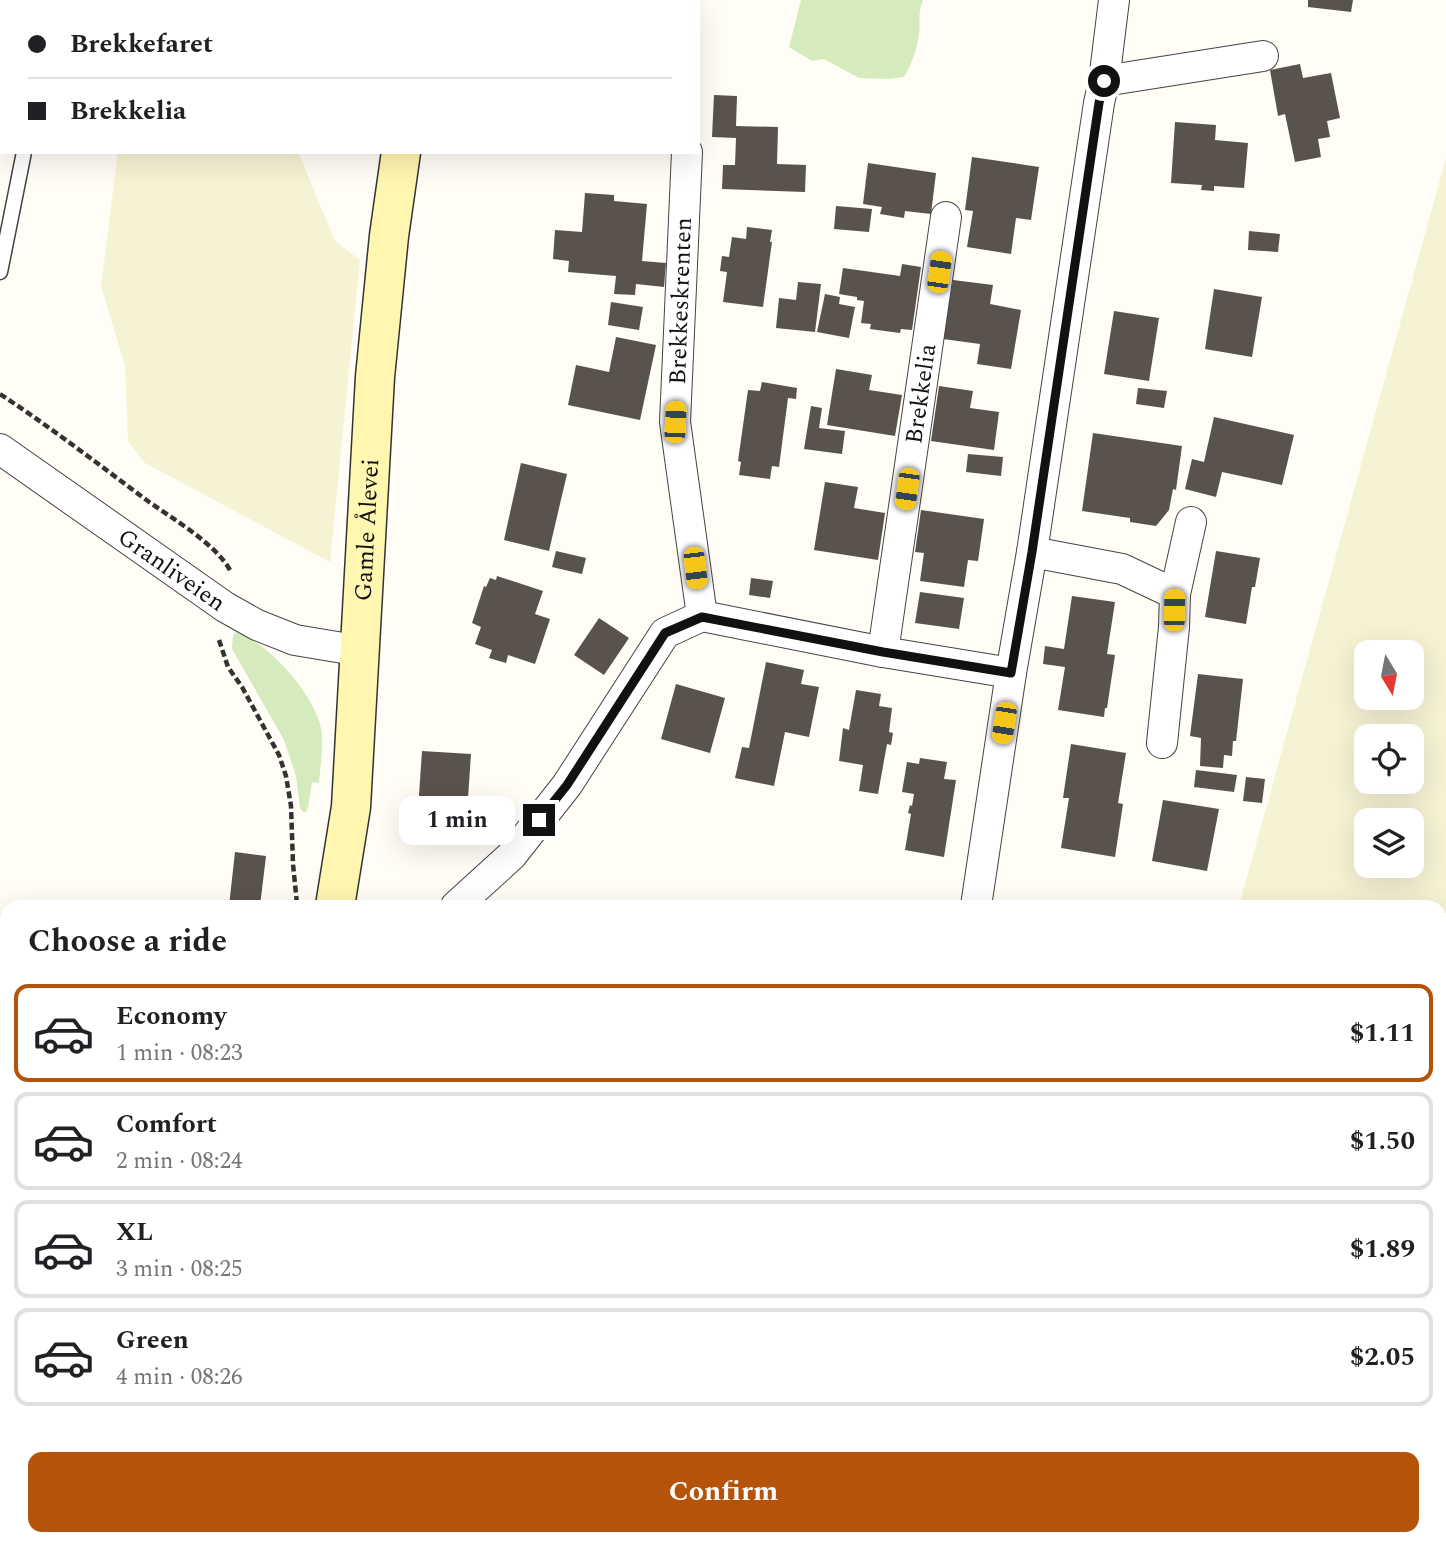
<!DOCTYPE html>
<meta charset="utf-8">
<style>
body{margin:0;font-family:Spectral,serif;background:#f6f6f6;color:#202124;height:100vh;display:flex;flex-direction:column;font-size:26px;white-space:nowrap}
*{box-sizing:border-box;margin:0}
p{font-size:23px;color:#757577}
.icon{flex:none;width:38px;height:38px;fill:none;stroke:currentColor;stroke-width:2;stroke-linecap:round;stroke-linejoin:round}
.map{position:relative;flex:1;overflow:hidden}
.sheet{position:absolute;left:0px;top:900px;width:1447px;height:646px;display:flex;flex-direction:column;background:#fff;border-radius:21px 21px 0 0;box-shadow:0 7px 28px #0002}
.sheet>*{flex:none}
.top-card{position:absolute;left:0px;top:0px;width:700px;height:154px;box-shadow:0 7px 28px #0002;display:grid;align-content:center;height:154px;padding:0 28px;background:#fff}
.needle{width:46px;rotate:170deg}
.buttons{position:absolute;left:1354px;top:640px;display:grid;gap:14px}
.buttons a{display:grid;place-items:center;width:70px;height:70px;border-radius:14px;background:#fff;box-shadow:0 7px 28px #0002;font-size:35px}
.end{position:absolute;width:32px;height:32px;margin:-16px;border:9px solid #111;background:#fff;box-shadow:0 0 0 4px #fff}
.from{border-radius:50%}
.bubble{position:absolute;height:49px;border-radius:14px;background:#fff;box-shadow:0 7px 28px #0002;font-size:23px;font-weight:700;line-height:49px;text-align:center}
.car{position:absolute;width:21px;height:42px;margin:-21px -10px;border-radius:9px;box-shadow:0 0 5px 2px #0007;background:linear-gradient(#f5c518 24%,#345 0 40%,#f5c518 0 76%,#345 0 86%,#f5c518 0)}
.top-card b{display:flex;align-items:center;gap:24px;height:66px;font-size:26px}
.top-card b+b{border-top:2px solid #e0e0e0}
.top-card i{width:18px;height:18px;background:#202124}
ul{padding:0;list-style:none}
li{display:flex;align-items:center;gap:21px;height:98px;margin:0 14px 10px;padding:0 14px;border:4px solid #e0e0e0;border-radius:14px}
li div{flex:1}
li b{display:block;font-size:26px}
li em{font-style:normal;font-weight:700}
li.current{border-color:#b45309}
li>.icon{width:63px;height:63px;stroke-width:1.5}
h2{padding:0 28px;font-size:32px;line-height:84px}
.action{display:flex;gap:14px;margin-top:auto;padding:14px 28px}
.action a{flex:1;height:80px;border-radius:14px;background:#b45309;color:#fff;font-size:28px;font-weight:700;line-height:80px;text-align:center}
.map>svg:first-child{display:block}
.farmland{fill:#f6f3d4;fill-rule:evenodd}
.green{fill:#d5ebbd}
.building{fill:#5a524d}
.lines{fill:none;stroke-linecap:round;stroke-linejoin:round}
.lane-casing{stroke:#444;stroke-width:17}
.street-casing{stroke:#444;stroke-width:32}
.secondary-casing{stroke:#333;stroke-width:41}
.path{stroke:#333;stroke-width:4.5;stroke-dasharray:7 3.5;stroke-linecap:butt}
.lane{stroke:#fff;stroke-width:14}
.street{stroke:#fff;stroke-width:30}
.secondary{stroke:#fff6b0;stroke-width:38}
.route{stroke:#111;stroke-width:9}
.labels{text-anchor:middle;stroke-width:7;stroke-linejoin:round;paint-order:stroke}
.street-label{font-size:24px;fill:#111;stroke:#fff}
</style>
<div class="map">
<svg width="1446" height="1545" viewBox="0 0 1446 1545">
<rect width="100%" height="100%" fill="#fffdf5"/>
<g class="farmland">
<polygon points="138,0 298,0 297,2 138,2"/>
<polygon points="118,152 298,152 335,241 360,260 330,562 145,463 128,441 125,366 101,286"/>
<path d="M1446,158V1545H1190L1185,1538H1440V906H1239ZM1367,653H1412V698H1367ZM1367,737H1412V782H1367ZM1367,821H1412V866H1367Z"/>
</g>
<g class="green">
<path d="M801,0H923C917,14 921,20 919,34C917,50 912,63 904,77L887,79L859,78L824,59L812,61L789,47Z"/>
<path d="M235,632C269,643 313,693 321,728C324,742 320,768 319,783L312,782L308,808L306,812H303L300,808L296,776L284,740L232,649L233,636Z"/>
<polygon points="6,1211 7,1473 0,1497 0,1246"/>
</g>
<g class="building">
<polygon points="1308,0 1353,0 1351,12 1308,7"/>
<polygon points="1300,64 1303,78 1331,73 1340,118 1327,121 1330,137 1318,139 1321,157 1295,162 1285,114 1278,116 1270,70"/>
<polygon points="714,95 737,96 736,126 778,127 777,164 806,165 805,192 722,189 723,165 735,165 736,138 712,137"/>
<polygon points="1175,122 1216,125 1215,140 1248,143 1244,188 1214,186 1214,191 1201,190 1202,185 1171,183"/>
<polygon points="972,157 1039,167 1031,220 1016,218 1011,254 967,247 973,211 965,210"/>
<polygon points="868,163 936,173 931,214 905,211 904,218 880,214 882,207 863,204"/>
<polygon points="585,193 614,195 614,201 647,204 642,261 666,263 664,287 636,284 635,295 614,294 616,276 568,272 569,261 553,259 555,230 582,232"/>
<polygon points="836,206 872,209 869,232 834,229"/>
<polygon points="747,227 772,230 770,242 772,242 763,307 723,302 727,272 720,271 722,256 729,257 732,237 746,239"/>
<polygon points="1249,231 1280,234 1278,252 1248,250"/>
<polygon points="902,264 921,267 912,330 901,329 900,333 870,329 871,324 861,323 864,301 857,300 857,297 839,294 843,268 900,276"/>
<polygon points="953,280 993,285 990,304 1021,310 1011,369 977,364 980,344 943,339"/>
<polygon points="798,282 821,284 815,332 776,328 779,298 796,300"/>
<polygon points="1214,289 1262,297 1252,357 1205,349"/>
<polygon points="825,294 840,297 839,304 855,307 849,338 817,332"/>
<polygon points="611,302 643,307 639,330 608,325"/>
<polygon points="1114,311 1159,318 1149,381 1104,374"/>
<polygon points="616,337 656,345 640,420 568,405 576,365 609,372"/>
<polygon points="836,369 872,375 869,390 902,395 895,436 827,425"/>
<polygon points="762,382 797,388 796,399 788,398 779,467 772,466 770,479 739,475 741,462 738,461 748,390 760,391"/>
<polygon points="939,386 973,391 970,408 999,412 994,450 931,441"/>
<polygon points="1138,388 1167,391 1164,408 1136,404"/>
<polygon points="811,406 822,408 819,428 845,431 842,454 804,449"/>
<polygon points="1214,417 1294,435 1282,485 1222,472 1216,497 1185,489 1192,459 1204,462"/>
<polygon points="1093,433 1182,446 1176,490 1173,489 1169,510 1156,526 1130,522 1130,518 1082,511"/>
<polygon points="968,454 1003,457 1001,476 966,472"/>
<polygon points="521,463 567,474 549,551 504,540"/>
<polygon points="825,482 858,487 854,508 885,513 878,560 814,550"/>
<polygon points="921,510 984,519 978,561 968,560 964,587 920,581 924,553 915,552"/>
<polygon points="556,551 586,558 582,574 552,567"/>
<polygon points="1216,551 1260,558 1255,587 1252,587 1246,624 1205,617"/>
<polygon points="497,576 543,591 535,614 550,619 535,664 508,655 506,663 489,658 492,650 475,644 481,627 472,623 484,586 486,587 490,578 496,580"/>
<polygon points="751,578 773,581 770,598 749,595"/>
<polygon points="920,592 964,598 959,629 915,623"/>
<polygon points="1072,596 1115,602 1107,654 1115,655 1107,708 1105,708 1104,717 1058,710 1065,667 1043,664 1045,646 1064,649"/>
<polygon points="599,618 629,638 604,675 574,655"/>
<polygon points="766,662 804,670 801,684 819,687 809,737 785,732 774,786 735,778 742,747 749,748"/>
<polygon points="1198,674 1243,679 1236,741 1233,741 1232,756 1224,755 1223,768 1200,766 1201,738 1190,736"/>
<polygon points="676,684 725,698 710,753 661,739"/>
<polygon points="856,690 881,694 879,706 892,708 889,732 893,733 891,745 887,744 878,794 859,791 863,765 839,761 843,728 849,730"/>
<polygon points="1071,744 1126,753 1118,803 1123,804 1115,857 1061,848 1069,798 1063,798"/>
<polygon points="422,751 471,754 466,828 417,825"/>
<polygon points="920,758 947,762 944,779 956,780 944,857 905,850 911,814 908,813 910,805 912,806 914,794 902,792 907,762 919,764"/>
<polygon points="1196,770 1237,775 1234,792 1194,787"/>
<polygon points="1246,777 1265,779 1262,803 1243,801"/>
<polygon points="1163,800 1219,809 1207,871 1152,861"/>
<polygon points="235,852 266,856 260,906 229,906"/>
<polygon points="324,1538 375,1538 377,1545 326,1545"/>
<polygon points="685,1538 731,1538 732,1543 743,1541 743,1545 686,1545"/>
</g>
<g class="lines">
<g class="lane-casing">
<g id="lane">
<polyline points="54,2 54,0"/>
<polyline points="0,272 24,152"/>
<polyline points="293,1538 296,1545"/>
<polyline points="628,1538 634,1545"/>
</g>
</g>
<g class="street-casing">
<g id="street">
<polyline points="1104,81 1263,56"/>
<polyline points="687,152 675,422 702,616"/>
<path id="s1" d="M0,449L225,607L257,625L295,640L361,651"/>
<polyline points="1032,552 1122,569 1175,594 1174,627 1162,743"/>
<polyline points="1175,594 1191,522"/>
<path id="s2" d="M883,652L946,217"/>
<polyline points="456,906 511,856 567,785 665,633 702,616 883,652 1011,673"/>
<polyline points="976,906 1011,673 1032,552 1099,103 1104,81 1114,0"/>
<polyline points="95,1538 97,1545"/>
<polyline points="459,1538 462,1545"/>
<polyline points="563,1545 572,1538"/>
</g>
</g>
<g class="secondary-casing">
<g id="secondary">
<polyline points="430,2 430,0"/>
<path id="s3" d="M335,906L351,807L375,377L389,236L401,152"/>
<polyline points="10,1545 11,1538"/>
</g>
</g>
<g class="path">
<path d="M0,394C50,427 97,463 145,499C171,518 217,544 231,572"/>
<polyline points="219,640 228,667 242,687 279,755 286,776 291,806 293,864 297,904"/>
</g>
<use href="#lane" class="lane"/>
<use href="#street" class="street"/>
<use href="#secondary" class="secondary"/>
</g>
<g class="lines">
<polyline class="route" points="539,820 567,785 665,633 702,617 883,652 1011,673 1032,552 1099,103 1104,81"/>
</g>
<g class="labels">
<g class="street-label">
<text transform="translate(680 301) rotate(-88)" y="8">Brekkeskrenten</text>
<text dy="8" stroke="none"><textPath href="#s2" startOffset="261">Brekkelia</textPath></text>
<text dy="8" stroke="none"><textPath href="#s3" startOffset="378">Gamle Ålevei</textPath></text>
<text dy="8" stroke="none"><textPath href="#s1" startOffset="210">Granliveien</textPath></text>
</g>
</g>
</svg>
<div class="buttons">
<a><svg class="needle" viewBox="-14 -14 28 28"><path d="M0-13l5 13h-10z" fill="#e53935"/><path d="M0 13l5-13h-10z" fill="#757577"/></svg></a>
<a><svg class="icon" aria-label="locate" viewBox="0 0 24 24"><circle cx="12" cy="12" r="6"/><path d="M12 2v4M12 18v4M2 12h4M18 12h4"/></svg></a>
<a><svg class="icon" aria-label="layers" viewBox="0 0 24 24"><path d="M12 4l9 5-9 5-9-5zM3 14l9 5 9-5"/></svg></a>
</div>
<i class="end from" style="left:1104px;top:81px"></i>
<i class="end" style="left:539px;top:820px"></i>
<div class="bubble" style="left:399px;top:796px;width:116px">1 min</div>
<i class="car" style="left:939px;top:272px;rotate:8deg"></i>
<i class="car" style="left:675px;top:422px;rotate:3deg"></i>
<i class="car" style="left:907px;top:489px;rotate:188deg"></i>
<i class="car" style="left:695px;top:568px;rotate:173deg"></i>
<i class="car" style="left:1174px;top:610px;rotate:1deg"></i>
<i class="car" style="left:1004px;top:723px;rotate:189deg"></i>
<div class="top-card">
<b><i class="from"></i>Brekkefaret</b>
<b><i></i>Brekkelia</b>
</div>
<section class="sheet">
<h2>Choose a ride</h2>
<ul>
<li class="current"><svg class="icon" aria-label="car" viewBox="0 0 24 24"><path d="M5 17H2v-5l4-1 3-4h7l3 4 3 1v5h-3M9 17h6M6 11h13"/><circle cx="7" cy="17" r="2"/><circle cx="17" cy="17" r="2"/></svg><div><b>Economy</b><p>1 min · 08:23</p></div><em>$1.11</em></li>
<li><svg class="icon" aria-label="car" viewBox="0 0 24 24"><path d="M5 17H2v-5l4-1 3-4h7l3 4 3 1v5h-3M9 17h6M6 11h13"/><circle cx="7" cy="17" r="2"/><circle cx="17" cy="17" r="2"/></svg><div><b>Comfort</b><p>2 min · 08:24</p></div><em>$1.50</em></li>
<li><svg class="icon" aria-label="car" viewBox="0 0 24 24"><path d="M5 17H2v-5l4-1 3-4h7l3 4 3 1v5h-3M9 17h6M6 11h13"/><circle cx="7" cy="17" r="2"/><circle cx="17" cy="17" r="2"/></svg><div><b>XL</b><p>3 min · 08:25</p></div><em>$1.89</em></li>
<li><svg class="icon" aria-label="car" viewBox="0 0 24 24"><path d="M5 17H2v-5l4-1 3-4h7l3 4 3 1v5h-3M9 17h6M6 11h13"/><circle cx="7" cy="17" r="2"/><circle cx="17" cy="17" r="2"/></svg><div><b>Green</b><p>4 min · 08:26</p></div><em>$2.05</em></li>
</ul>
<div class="action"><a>Confirm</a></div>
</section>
</div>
